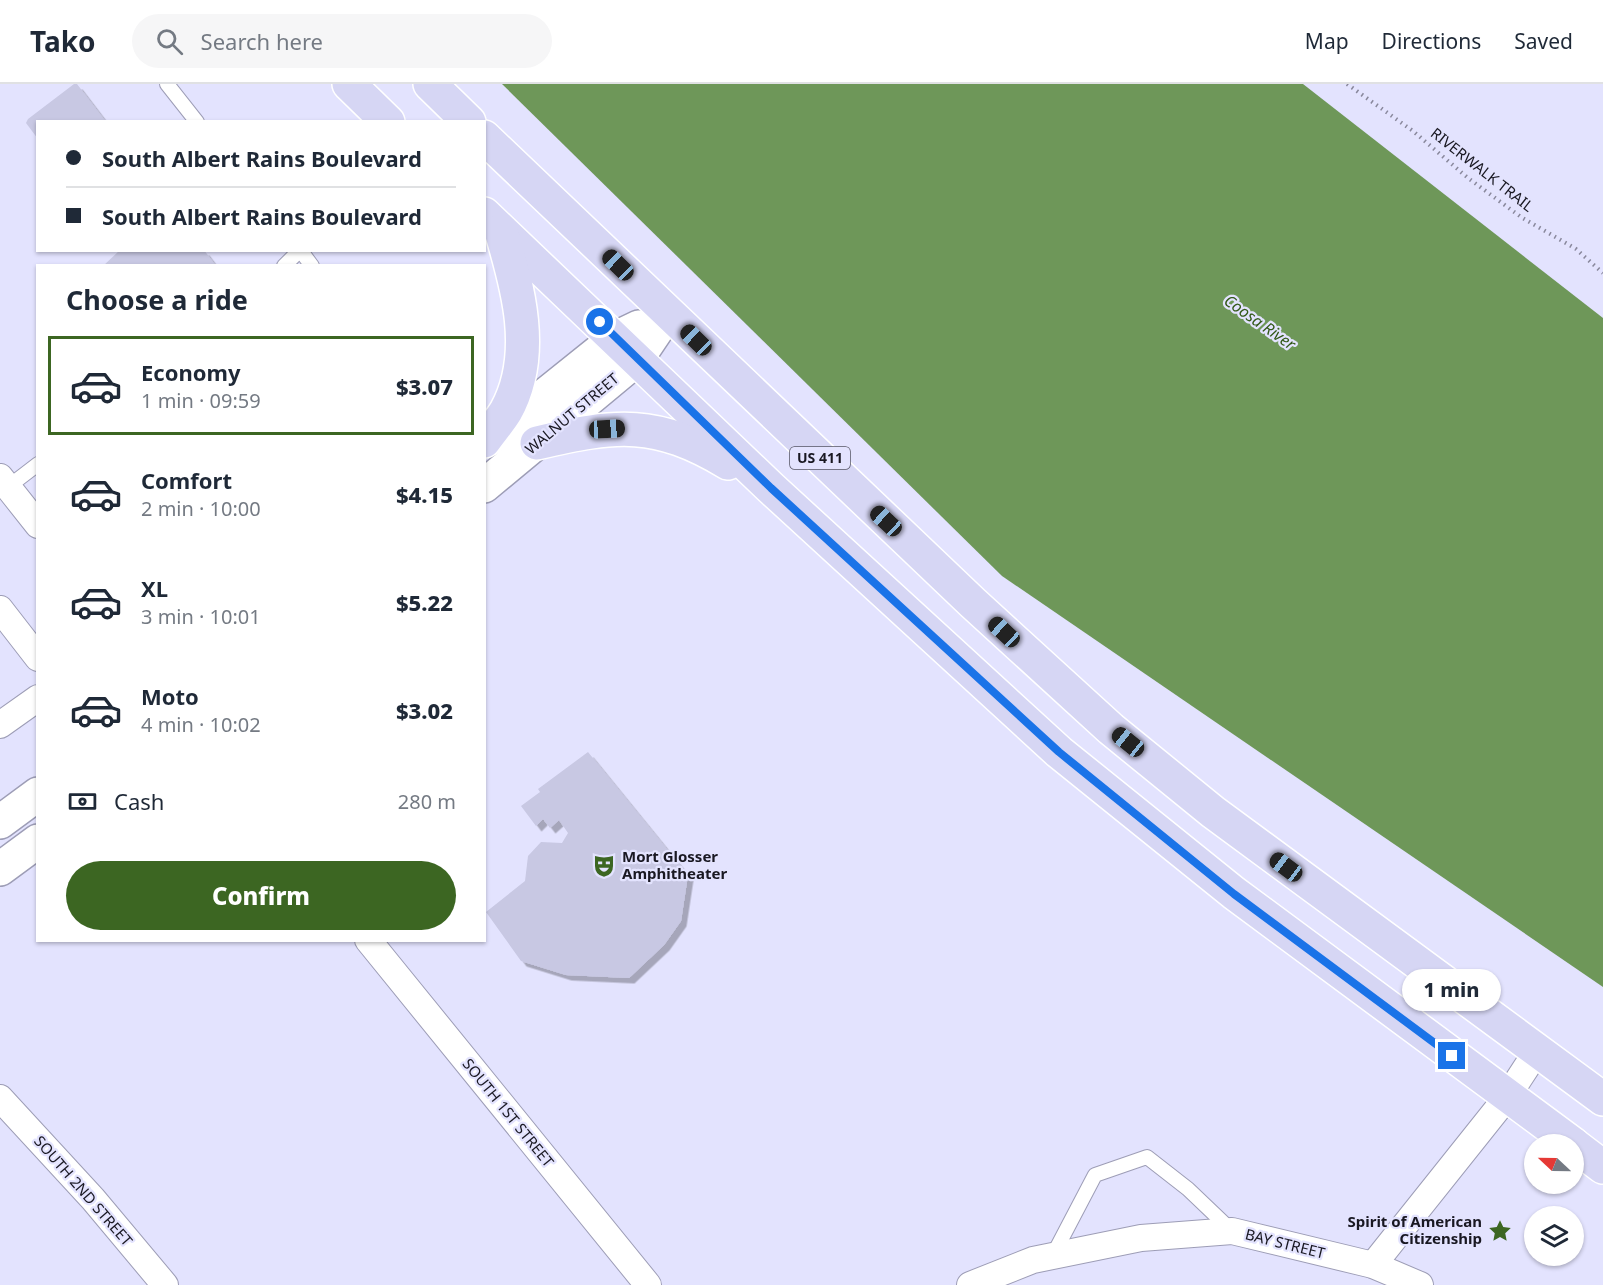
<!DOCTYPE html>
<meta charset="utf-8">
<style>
body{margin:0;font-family:"Noto Sans",sans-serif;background:#f6f6f7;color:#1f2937;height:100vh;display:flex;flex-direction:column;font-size:22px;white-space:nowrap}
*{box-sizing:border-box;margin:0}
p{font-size:20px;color:#747a83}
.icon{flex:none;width:33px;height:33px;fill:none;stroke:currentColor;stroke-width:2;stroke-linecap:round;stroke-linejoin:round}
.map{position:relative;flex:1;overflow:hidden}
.drawer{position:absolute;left:36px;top:180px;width:450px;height:678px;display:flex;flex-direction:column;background:#fff;border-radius:0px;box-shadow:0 2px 4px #0004}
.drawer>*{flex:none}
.top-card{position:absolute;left:36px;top:36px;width:450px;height:132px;border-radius:0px;box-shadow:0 2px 4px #0004;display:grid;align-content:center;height:132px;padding:0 30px;background:#fff}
.needle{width:39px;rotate:292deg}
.controls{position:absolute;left:1524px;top:1050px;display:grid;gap:12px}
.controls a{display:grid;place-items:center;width:60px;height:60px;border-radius:50%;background:#fff;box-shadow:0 2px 4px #0004;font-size:30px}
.end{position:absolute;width:27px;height:27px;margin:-14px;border:8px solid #1a73e8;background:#fff;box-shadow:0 0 0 3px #fff}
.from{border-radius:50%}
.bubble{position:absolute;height:42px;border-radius:21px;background:#fff;box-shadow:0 2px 4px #0004;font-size:20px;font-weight:800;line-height:42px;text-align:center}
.car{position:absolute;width:18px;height:36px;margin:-18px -9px;border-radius:8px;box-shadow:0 0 4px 2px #0007;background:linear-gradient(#222 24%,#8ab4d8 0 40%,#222 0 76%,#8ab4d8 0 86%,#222 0)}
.top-card b{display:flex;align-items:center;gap:21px;height:57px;font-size:22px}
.top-card b+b{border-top:2px solid #e0e1e3}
.top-card i{width:15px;height:15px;background:#1f2937}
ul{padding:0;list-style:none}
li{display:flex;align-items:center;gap:18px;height:99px;margin:0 12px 9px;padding:0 18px;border:3px solid transparent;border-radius:0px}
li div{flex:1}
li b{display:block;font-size:22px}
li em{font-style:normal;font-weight:800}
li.active{border-color:#3c6622}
li>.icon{width:54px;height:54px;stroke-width:1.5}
h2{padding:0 30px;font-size:27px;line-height:72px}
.pay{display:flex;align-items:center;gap:15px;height:66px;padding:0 30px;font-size:22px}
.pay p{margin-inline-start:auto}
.cta{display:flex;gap:12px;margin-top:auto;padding:12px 30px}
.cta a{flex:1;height:69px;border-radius:36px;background:#3c6622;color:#fff;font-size:24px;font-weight:800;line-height:69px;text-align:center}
header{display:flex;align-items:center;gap:36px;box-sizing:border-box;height:84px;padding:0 30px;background:#fff;border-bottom:2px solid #e0e1e3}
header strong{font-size:28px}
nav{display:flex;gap:33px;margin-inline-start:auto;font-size:21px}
.search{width:420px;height:54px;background:#f6f6f7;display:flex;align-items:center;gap:15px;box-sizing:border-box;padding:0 21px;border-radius:33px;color:#747a83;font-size:22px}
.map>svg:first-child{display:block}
.water{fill:#6e9759}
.building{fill:#c8c8e3;filter:url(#shadow)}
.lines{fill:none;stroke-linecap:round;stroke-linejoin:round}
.lane-casing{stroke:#9d9db6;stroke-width:16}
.street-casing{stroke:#9d9db6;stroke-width:28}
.secondary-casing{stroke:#9d9db6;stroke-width:36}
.primary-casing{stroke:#fff;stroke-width:36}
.path{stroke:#89889c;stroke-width:4;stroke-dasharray:1.5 4.5;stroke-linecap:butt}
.lane{stroke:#fff;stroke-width:14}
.street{stroke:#fff;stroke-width:26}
.secondary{stroke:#fff;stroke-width:33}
.primary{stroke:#d6d6f4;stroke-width:33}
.route{stroke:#1a73e8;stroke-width:8}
.labels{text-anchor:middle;stroke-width:4.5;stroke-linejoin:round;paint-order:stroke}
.shield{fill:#e3e3fe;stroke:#565564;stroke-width:1.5}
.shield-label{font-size:14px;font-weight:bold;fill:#191822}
.street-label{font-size:15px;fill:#191822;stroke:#e3e3fe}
.poi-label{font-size:15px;font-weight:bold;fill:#191822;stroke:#e3e3fe;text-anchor:start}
.water-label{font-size:16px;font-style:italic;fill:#325918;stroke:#e3e3fe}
</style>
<header>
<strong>Tako</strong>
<div class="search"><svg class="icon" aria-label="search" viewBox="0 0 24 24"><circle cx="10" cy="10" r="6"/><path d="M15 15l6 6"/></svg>Search here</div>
<nav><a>Map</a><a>Directions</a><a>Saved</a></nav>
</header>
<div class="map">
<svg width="1603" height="1201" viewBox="0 0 1603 1201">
<defs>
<filter id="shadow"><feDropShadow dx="5.5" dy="5.5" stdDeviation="0" flood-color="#0004"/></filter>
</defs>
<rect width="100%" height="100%" fill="#e3e3fe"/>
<polygon class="water" points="502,0 1303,0 1603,234 1603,903 1002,492"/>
<g class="building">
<polygon points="74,0 77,0 106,38 38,38 38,55 26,39 28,35"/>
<polygon points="120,166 204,166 216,182 103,182"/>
<polygon points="588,668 688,791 681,837 664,861 629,894 566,891 521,877 486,828 525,797 528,772 541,758 562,759 568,749 559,736 550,744 543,735 536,742 521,722 540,708 538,705"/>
</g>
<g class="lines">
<g class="lane-casing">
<g id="lane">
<polyline points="167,0 197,38"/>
<polyline points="301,167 312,182"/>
<polyline points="284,182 300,166"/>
<polyline points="8,403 38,380"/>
<polyline points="1052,1173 1095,1091 1147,1073 1188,1105 1232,1147"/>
</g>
</g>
<g class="street-casing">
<g id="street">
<polyline points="0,393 38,441"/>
<polyline points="0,525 38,574"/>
<polyline points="0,641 38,614"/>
<polyline points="368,856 648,1201"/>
<polyline points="0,1014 93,1115 165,1201"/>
<polyline points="1373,1181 1507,1013 1537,967"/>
<polyline points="970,1201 1033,1176 1141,1154 1232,1147 1373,1181 1420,1201"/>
</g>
</g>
<g class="secondary-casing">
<g id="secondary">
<polyline points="489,356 616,254 639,243"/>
<polyline points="484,402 637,275 668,229"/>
<polyline points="0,738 38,710"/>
<polyline points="0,785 38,757"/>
</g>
</g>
<g class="primary-casing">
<g id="primary">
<polyline points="349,0 388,38"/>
<polyline points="430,0 469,38"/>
<polyline points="484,53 973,519 1111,645 1213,728 1603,1015"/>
<polyline points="484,130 771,404 1059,668 1234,809 1573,1060"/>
<path d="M484,357C491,347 500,337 506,327C537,271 518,203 501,147"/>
<path d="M537,359C617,340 656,336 728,379"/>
<polyline points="1574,1061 1603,1083"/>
</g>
</g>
<polyline class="path" points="1347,0 1413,47 1468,94 1521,133 1576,165 1603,189"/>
<use href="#lane" class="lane"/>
<use href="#street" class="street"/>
<use href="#secondary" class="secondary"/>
<use href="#primary" class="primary"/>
</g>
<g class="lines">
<polyline class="route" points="600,238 771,404 1059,668 1234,810 1452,972"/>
</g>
<defs>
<g id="theatre-bare" transform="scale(1.8)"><path d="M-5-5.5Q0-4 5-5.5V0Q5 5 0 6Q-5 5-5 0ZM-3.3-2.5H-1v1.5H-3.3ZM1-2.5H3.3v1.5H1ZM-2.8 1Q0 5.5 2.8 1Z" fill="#3c6622" stroke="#e3e3fe" stroke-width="2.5" paint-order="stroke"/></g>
<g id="sight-bare" transform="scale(1.8)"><path d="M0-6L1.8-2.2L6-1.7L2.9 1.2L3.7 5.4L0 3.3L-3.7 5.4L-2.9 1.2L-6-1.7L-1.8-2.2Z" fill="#3c6622" stroke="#e3e3fe" stroke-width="2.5" paint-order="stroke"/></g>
</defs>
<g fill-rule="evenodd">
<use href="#theatre-bare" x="604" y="782"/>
<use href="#sight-bare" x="1500" y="1147"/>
</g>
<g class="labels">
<rect class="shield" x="790" y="363" width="60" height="22" rx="4.5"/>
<g class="shield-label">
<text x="820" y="379">US 411</text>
</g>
<g class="street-label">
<text transform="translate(1482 86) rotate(38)" y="5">RIVERWALK TRAIL</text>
<text transform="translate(572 330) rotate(-40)" y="5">WALNUT STREET</text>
<text transform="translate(508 1029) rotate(51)" y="5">SOUTH 1ST STREET</text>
<text transform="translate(83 1107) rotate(49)" y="5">SOUTH 2ND STREET</text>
<text transform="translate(1285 1160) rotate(14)" y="5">BAY STREET</text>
</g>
<g class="poi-label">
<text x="622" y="778">Mort Glosser<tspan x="622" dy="17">Amphitheater</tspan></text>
<text x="1482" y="1143" text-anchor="end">Spirit of American<tspan x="1482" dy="17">Citizenship</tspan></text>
</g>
<g class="water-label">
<text transform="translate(1260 238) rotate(35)" y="6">Coosa River</text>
</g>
</g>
</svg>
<div class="controls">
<a><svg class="needle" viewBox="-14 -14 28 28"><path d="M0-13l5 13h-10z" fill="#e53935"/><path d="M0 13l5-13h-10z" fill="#747a83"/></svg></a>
<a><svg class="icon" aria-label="layers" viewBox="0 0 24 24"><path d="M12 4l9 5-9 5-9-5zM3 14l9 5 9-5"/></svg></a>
</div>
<i class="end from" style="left:600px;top:238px"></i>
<i class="end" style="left:1452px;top:972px"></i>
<div class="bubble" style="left:1402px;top:885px;width:99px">1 min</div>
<i class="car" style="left:618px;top:181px;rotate:314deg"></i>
<i class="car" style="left:696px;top:256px;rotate:314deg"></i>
<i class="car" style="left:607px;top:345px;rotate:87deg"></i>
<i class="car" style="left:886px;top:437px;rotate:313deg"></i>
<i class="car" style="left:1004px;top:548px;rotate:313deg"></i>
<i class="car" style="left:1128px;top:658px;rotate:309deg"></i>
<i class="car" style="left:1286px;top:783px;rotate:307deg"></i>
<div class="top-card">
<b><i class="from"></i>South Albert Rains Boulevard</b>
<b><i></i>South Albert Rains Boulevard</b>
</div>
<section class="drawer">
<h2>Choose a ride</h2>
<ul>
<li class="active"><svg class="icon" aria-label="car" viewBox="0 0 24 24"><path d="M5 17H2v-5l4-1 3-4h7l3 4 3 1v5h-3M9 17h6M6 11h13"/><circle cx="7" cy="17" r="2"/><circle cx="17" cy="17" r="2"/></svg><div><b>Economy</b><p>1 min · 09:59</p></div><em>$3.07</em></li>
<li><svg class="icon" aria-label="car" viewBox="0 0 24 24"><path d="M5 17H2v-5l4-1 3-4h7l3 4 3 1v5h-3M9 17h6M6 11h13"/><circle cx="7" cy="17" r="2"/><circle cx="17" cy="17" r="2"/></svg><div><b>Comfort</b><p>2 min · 10:00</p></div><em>$4.15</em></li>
<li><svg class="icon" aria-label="car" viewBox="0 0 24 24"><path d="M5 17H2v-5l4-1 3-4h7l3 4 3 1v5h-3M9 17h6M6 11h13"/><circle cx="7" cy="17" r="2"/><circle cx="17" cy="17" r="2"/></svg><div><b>XL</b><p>3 min · 10:01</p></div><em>$5.22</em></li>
<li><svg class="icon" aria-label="car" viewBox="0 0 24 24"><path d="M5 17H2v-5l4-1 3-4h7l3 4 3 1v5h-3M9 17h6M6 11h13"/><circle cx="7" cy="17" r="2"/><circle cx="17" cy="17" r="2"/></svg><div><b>Moto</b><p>4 min · 10:02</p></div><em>$3.02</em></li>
</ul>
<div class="pay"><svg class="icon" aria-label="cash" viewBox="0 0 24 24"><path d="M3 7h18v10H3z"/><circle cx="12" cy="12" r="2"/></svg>Cash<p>280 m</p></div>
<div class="cta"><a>Confirm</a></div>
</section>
</div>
